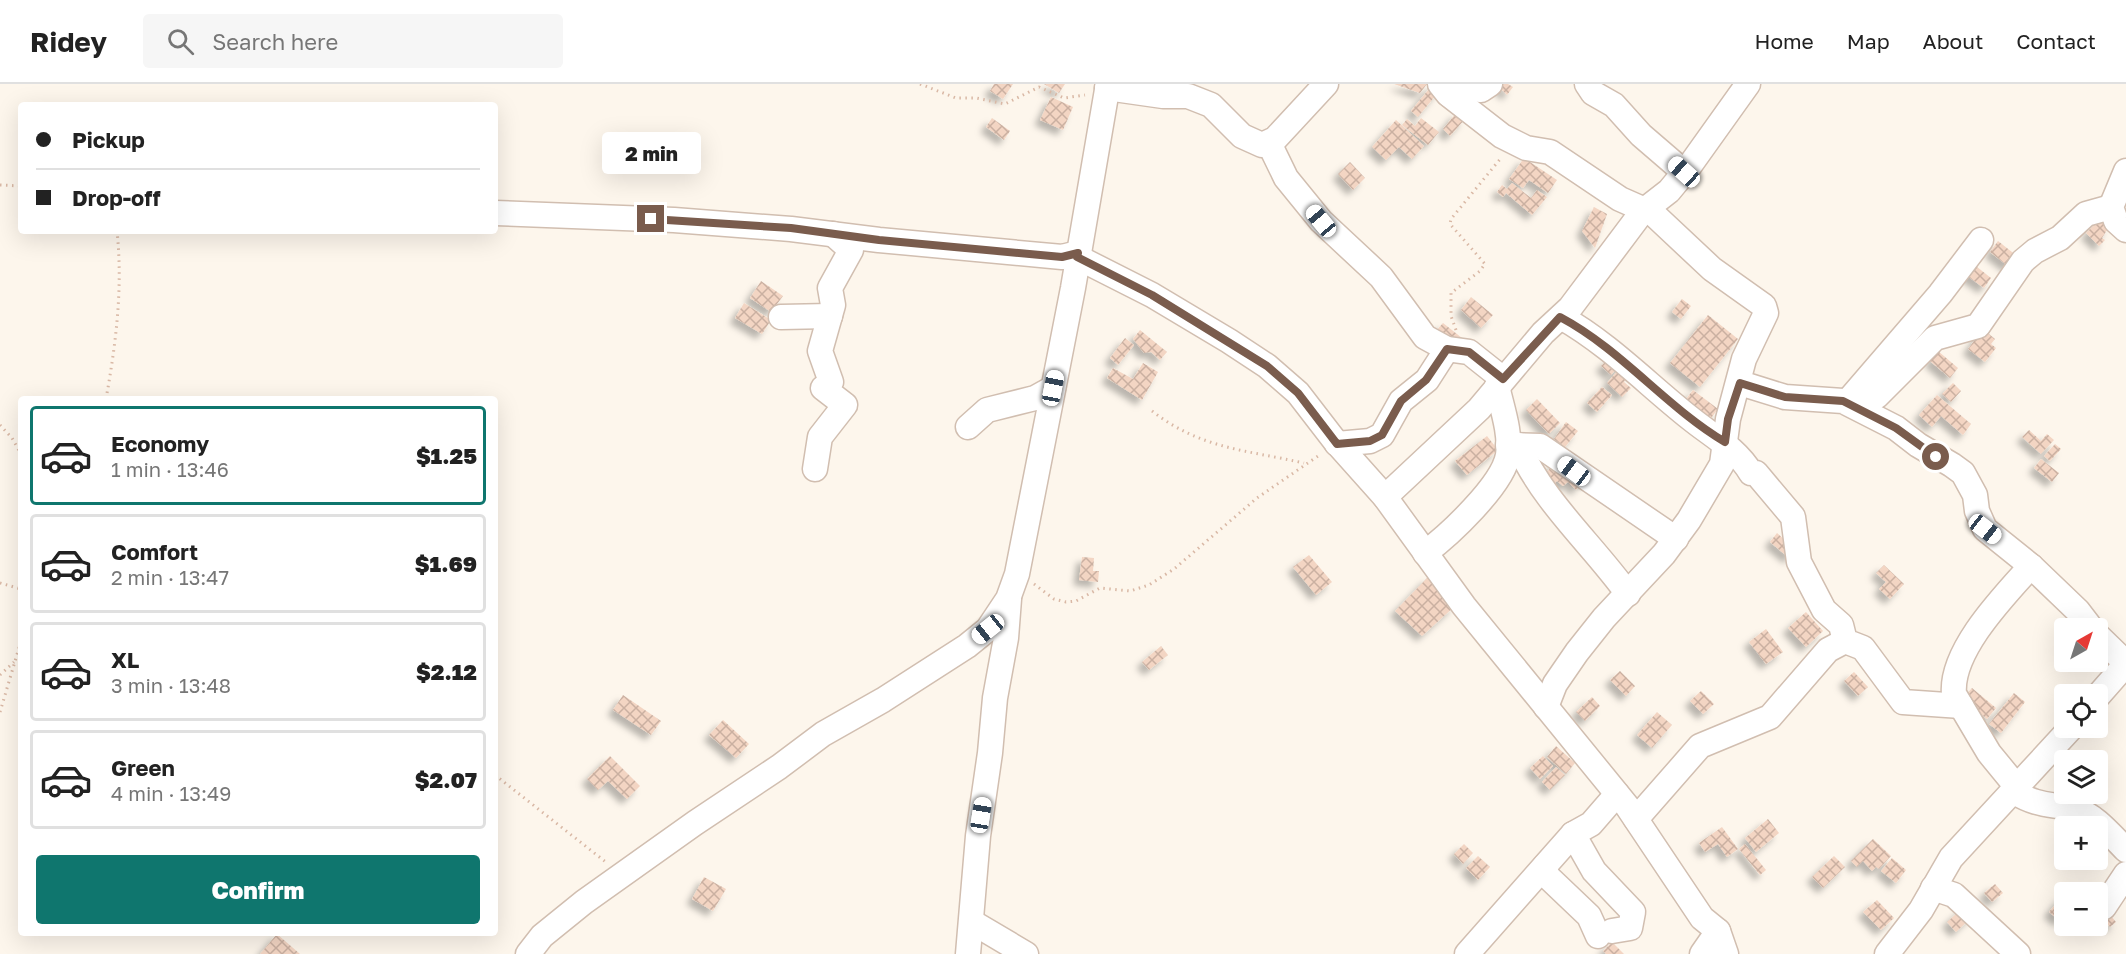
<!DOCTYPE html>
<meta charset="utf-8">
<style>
body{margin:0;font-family:"Golos Text",sans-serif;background:#f6f6f6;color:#222;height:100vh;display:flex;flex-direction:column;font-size:22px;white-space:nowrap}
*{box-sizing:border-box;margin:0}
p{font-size:20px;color:#767676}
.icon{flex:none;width:33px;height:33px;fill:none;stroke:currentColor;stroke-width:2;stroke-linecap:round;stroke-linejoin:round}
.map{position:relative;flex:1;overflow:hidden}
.drawer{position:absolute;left:18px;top:312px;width:480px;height:540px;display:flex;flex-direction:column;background:#fff;border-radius:6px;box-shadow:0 6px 24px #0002}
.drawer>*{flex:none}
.top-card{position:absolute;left:18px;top:18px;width:480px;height:132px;border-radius:6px;box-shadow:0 6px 24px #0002;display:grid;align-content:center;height:132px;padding:0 18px;background:#fff}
.needle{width:39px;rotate:39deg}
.controls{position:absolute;left:2054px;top:534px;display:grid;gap:12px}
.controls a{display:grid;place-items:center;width:54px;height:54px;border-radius:6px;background:#fff;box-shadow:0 6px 24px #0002;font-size:30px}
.end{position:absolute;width:27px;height:27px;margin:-14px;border:8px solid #7a5c4d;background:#fff;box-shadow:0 0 0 3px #fff}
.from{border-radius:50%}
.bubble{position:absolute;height:42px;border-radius:6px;background:#fff;box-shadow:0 6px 24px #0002;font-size:20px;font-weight:800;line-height:42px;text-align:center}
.car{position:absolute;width:18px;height:36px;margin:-18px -9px;border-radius:8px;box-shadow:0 0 4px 2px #0007;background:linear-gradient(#fff 24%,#345 0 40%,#fff 0 76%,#345 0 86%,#fff 0)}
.top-card b{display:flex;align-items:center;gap:21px;height:57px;font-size:22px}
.top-card b+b{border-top:2px solid #e0e0e0}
.top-card i{width:15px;height:15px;background:#222}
ul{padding:10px 0 0;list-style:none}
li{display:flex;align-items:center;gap:18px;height:99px;margin:0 12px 9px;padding:0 6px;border:3px solid #e0e0e0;border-radius:6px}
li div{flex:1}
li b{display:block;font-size:22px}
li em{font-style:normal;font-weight:800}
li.active{border-color:#0f766e}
li>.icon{width:54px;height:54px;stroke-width:1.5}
.cta{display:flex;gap:12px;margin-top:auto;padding:12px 18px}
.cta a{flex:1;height:69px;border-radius:6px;background:#0f766e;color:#fff;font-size:24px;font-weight:800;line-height:69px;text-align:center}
header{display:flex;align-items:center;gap:36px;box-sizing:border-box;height:84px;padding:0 30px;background:#fff;border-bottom:2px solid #e0e0e0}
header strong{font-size:28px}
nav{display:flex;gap:33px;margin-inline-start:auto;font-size:21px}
.search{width:420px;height:54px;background:#f6f6f6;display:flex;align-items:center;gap:15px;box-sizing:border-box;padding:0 21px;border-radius:6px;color:#767676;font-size:22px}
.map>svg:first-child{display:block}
.building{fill:url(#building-cross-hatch);filter:url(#shadow)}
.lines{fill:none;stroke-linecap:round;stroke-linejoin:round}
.minor-casing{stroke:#d1beb0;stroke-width:27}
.path{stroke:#d9b8a5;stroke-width:3;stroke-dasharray:1.5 4.5;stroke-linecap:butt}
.minor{stroke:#fff;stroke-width:24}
.route{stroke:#7a5c4d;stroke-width:8}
</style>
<header>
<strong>Ridey</strong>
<div class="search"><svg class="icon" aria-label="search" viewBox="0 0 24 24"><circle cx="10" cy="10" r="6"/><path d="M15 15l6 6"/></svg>Search here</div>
<nav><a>Home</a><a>Map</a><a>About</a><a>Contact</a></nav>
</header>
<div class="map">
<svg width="2126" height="870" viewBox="0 0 2126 870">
<defs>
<pattern id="building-cross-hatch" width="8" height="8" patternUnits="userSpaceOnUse" patternTransform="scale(1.5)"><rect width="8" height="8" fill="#f3d5c3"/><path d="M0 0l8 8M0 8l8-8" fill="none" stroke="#cab0a1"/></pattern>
<filter id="shadow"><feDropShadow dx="-5.5" dy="5.5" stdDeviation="3" flood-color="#0004"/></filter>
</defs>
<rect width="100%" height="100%" fill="#fdf6ec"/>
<g class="building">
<polygon points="994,0 1013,0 1003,15 990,7"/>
<polygon points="1044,0 1065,0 1059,9"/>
<polygon points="1394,0 1427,0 1420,9"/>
<polygon points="1433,0 1440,6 1418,33 1411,27"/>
<polygon points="1496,0 1508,0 1513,3 1507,11"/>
<polygon points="1051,13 1073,23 1063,46 1040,36"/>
<polygon points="1457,28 1465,35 1450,52 1443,45"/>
<polygon points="992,34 1010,47 1004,56 986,43"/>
<polygon points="1421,34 1439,48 1428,61 1402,41 1407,35 1415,42"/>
<polygon points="1396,36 1424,62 1412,75 1399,63 1386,76 1372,63"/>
<polygon points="1524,74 1557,96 1548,109 1529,96 1523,104 1509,95"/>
<polygon points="1350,78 1365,94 1353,106 1338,90"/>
<polygon points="1512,99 1531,114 1537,106 1547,113 1532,131 1506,109 1503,113 1497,108 1502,101 1507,105"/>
<polygon points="1594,123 1607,130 1595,164 1582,147"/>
<polygon points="2100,135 2109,143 2102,154 2105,156 2099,162 2086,149"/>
<polygon points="1998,157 2017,172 2009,183 1990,168"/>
<polygon points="1972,179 1991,194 1984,204 1963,189"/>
<polygon points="761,197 783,212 771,228 750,214"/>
<polygon points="1471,213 1493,231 1481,244 1461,226"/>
<polygon points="1682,215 1691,222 1681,235 1672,228"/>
<polygon points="744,219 771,236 762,250 735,234"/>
<polygon points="1708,231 1738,255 1700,303 1670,279"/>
<polygon points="1443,239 1462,254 1454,263 1435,248"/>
<polygon points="1983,245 1995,255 1991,260 1996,264 1985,278 1968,265"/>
<polygon points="1140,246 1167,268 1160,276 1151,268 1144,269 1133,255"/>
<polygon points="1125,254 1134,261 1118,281 1110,274"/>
<polygon points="1938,267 1958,284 1950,294 1930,277"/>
<polygon points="1608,275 1624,276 1611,291 1601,282"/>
<polygon points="1625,278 1627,293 1624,298 1631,304 1622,313 1607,299"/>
<polygon points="1143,279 1158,288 1142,316 1107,294 1113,284 1133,295"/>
<polygon points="1953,299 1961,307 1951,318 1942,310"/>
<polygon points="1602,303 1612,311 1597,328 1587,319"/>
<polygon points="1693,306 1718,325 1708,338 1683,319"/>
<polygon points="1937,311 1971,340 1963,351 1941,332 1932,343 1919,331"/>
<polygon points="1537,315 1560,339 1549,350 1526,326"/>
<polygon points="1566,338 1578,347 1565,363 1554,355"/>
<polygon points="2029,346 2041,357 2047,350 2054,356 2041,370 2022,353"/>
<polygon points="1487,352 1498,366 1467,391 1455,377"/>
<polygon points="2055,360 2061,365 2050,377 2044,372"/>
<polygon points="1562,371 1587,394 1576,406 1568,398 1563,402 1557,397 1554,400 1544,391"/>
<polygon points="2041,375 2059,389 2052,398 2034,384"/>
<polygon points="1777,449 1796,466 1789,474 1770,458"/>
<polygon points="1309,471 1332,498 1316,511 1293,483"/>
<polygon points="1082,473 1094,474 1093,487 1099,487 1098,498 1079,496"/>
<polygon points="1884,481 1904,500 1890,515 1879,505 1886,498 1876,489"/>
<polygon points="1428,493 1455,522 1422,552 1395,527"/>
<polygon points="1806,528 1823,547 1806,563 1788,544"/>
<polygon points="1766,545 1783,568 1766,580 1749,558"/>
<polygon points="1161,562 1168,571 1149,586 1142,578"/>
<polygon points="1620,587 1635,602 1626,612 1610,596"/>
<polygon points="1854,588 1868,603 1858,612 1844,597"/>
<polygon points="1972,604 1996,624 1987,635 1962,615"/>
<polygon points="1701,607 1714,620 1703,630 1690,617"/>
<polygon points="2014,609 2025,618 2001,649 1989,640"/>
<polygon points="623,611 661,637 651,651 613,626"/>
<polygon points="1592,613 1600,622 1585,637 1576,628"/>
<polygon points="1657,628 1672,641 1652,664 1637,651"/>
<polygon points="723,636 749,660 736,674 709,651"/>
<polygon points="1556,662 1575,679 1566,690 1547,673"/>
<polygon points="610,672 640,702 627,715 608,697 598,706 587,695"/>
<polygon points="1543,672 1553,682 1540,695 1530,684"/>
<polygon points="1556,683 1565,691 1550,706 1542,698"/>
<polygon points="1768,735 1779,749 1756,768 1745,754"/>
<polygon points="1722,743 1738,765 1727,773 1718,760 1705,768 1699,759"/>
<polygon points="1873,755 1891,772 1879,785 1876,783 1872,787 1863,777 1857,783 1851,777"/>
<polygon points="1464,760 1473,769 1463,780 1454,770"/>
<polygon points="1745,760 1766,786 1760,791 1739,765"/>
<polygon points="1478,772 1490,783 1478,796 1466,784"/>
<polygon points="1834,772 1845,783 1823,804 1812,793"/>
<polygon points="1892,774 1906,786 1896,799 1881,787"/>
<polygon points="704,793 726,805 713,827 692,815"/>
<polygon points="1995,800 2003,809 1992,818 1984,809"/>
<polygon points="2064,810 2064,832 2060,837 2049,828"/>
<polygon points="1877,816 1894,834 1881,846 1863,828"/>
<polygon points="2101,820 2116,838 2110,843 2097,828"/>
<polygon points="1965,822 1974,831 1956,848 1947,838"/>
<polygon points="277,850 300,870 260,870"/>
<polygon points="1612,858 1624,870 1606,870 1603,867"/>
</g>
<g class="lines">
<g class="minor-casing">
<g id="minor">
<polyline points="1440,0 1448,10 1502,52 1526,64 1550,68 1620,115 1645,126"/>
<polyline points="1587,0 1593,9 1614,21 1641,51 1684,88"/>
<polyline points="1107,4 1163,12 1188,12 1211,21 1242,52 1262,61 1275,55 1326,0"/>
<polyline points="1450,11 1459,3 1481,6 1490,0"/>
<polyline points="1269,59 1286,94 1321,137 1381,193 1425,253 1447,265 1469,268 1503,295"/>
<polyline points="2126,87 2111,123 2116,137 2126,146"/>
<polyline points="495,129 674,136 791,145 879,156 1062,173 1078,169"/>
<polyline points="1077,173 1152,211 1229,257 1267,282 1298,309 1335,357 1385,413 1464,522 1627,722 1702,834 1718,847 1726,870"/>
<polyline points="781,233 830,232"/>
<path d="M1561,233C1609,260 1647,300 1690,334C1712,352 1736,364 1751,389H1756L1793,433L1799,478L1824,526L1841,541L1845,557L1863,564L1903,618L1961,622"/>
<polyline points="1740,299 1785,313 1843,317 1896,344 1918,361 1952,381 1963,389 1975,411 1977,427 1985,445 2031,482 2078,527 2091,544"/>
<polyline points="1847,318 1940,210 1981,156"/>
<polyline points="1860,324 1877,312 1935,254 1978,242 2023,177 2035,167 2060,154 2086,130 2111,123"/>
<polyline points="968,343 987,326 1035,314 1053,304"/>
<polyline points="1337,360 1370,357 1382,351 1401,317 1427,296 1447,265"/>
<polyline points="1508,361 1540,362 1676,455"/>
<path d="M1518,361C1543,418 1592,460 1628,510"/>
<polyline points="815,385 820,353 845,321 823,304 831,298 820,267 833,221 830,204 851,166 833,150"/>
<polyline points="1385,413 1479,325 1543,249 1570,224 1642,128 1669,107 1688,84 1748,0"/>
<path d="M1425,469C1449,451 1503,401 1508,371C1511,349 1502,324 1497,302"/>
<polyline points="2097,551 2126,579"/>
<polyline points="2097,613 2126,580"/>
<polyline points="1546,623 1555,600 1577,568 1604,534 1664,470 1689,436 1722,380 1728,335 1744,275 1766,229 1764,222 1712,185 1647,124"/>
<path d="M2016,702L1989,669L1954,610C1950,567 2004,512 2031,482"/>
<path d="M2012,707C2040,723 2047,719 2075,725C2094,730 2112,752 2126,766"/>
<polyline points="1636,735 1700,662 1770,633 1828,566 1845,557"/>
<polyline points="1573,750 1594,787 1633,828 1630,844 1612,847"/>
<polyline points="1545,782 1547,792 1589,832 1598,852"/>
<polyline points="1933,804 1954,811 2018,870"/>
<polyline points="2104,823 2126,790"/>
<polyline points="972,838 1026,870"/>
<polyline points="528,870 542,852 584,818 695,739 779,683 823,650 883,616 967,562 988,545 1008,515 1017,490 1073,204 1108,0"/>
<polyline points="968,870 978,752 990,669 995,614 1006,554 1009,515"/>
<polyline points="1467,870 1573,750 1591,740 1617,710"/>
<polyline points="1702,870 1718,847"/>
<polyline points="1887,870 1921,826 1951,774 2071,644"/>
</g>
</g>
<g class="path">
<polyline points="920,0 956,14 976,14 1005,20 1039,3 1064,14 1085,11"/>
<polyline points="0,101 21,102"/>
<polyline points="1456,246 1451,232 1451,209 1480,187 1485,180 1450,140 1451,135 1501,74"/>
<path d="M106,315C116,259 123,204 117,147"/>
<path d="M1152,327C1201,365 1246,366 1304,379"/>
<polyline points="0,341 12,354 21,370"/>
<polyline points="0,499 21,505"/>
<polyline points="1034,500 1054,515 1066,518 1076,517 1100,504 1130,507 1149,501 1174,485 1257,414 1321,370"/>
<polyline points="0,591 14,578"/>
<polyline points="0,628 21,557"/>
<polyline points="495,691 607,779"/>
</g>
<use href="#minor" class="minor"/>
</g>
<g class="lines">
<path class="route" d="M651,135L791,144L879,156L1062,173L1078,169L1077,173L1152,211L1267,282L1298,309L1337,360L1370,357L1382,351L1401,317L1426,296L1447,265L1469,268L1503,295L1560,233C1622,266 1666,323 1725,358L1728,335L1740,299L1785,313L1843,317L1896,344L1936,373"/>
</g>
</svg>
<div class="controls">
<a><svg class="needle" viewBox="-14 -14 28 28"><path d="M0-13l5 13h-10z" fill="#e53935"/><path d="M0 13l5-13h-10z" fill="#767676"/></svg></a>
<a><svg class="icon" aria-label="locate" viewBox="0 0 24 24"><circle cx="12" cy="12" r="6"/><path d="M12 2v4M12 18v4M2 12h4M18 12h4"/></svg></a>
<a><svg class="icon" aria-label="layers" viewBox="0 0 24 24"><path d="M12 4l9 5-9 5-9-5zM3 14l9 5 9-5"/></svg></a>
<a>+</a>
<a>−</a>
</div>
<i class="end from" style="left:1936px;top:373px"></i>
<i class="end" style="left:651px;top:135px"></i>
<div class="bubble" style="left:602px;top:48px;width:99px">2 min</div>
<i class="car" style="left:1684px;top:88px;rotate:312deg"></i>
<i class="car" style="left:1321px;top:137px;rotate:320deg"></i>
<i class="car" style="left:1053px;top:304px;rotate:11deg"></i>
<i class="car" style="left:1574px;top:387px;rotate:307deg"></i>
<i class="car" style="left:1985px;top:445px;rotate:128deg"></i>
<i class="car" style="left:988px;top:545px;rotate:231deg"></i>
<i class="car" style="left:981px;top:731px;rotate:9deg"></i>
<div class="top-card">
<b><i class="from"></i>Pickup</b>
<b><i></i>Drop-off</b>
</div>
<section class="drawer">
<ul>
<li class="active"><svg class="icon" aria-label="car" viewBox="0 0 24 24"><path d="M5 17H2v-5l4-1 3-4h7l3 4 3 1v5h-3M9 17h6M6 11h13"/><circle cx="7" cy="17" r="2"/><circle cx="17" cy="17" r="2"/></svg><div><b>Economy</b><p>1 min · 13:46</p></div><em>$1.25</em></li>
<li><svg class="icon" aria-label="car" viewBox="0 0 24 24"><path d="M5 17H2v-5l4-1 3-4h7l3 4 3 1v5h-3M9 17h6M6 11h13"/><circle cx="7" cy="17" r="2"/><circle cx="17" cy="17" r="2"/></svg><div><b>Comfort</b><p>2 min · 13:47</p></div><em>$1.69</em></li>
<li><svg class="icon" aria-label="car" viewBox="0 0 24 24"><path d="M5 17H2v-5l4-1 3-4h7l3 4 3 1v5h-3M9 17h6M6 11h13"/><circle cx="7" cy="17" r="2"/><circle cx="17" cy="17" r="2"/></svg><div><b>XL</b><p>3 min · 13:48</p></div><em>$2.12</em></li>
<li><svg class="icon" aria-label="car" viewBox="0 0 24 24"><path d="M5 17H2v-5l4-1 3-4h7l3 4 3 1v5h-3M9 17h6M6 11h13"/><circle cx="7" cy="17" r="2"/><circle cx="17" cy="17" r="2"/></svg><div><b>Green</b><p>4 min · 13:49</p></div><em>$2.07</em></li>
</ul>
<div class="cta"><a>Confirm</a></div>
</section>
</div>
